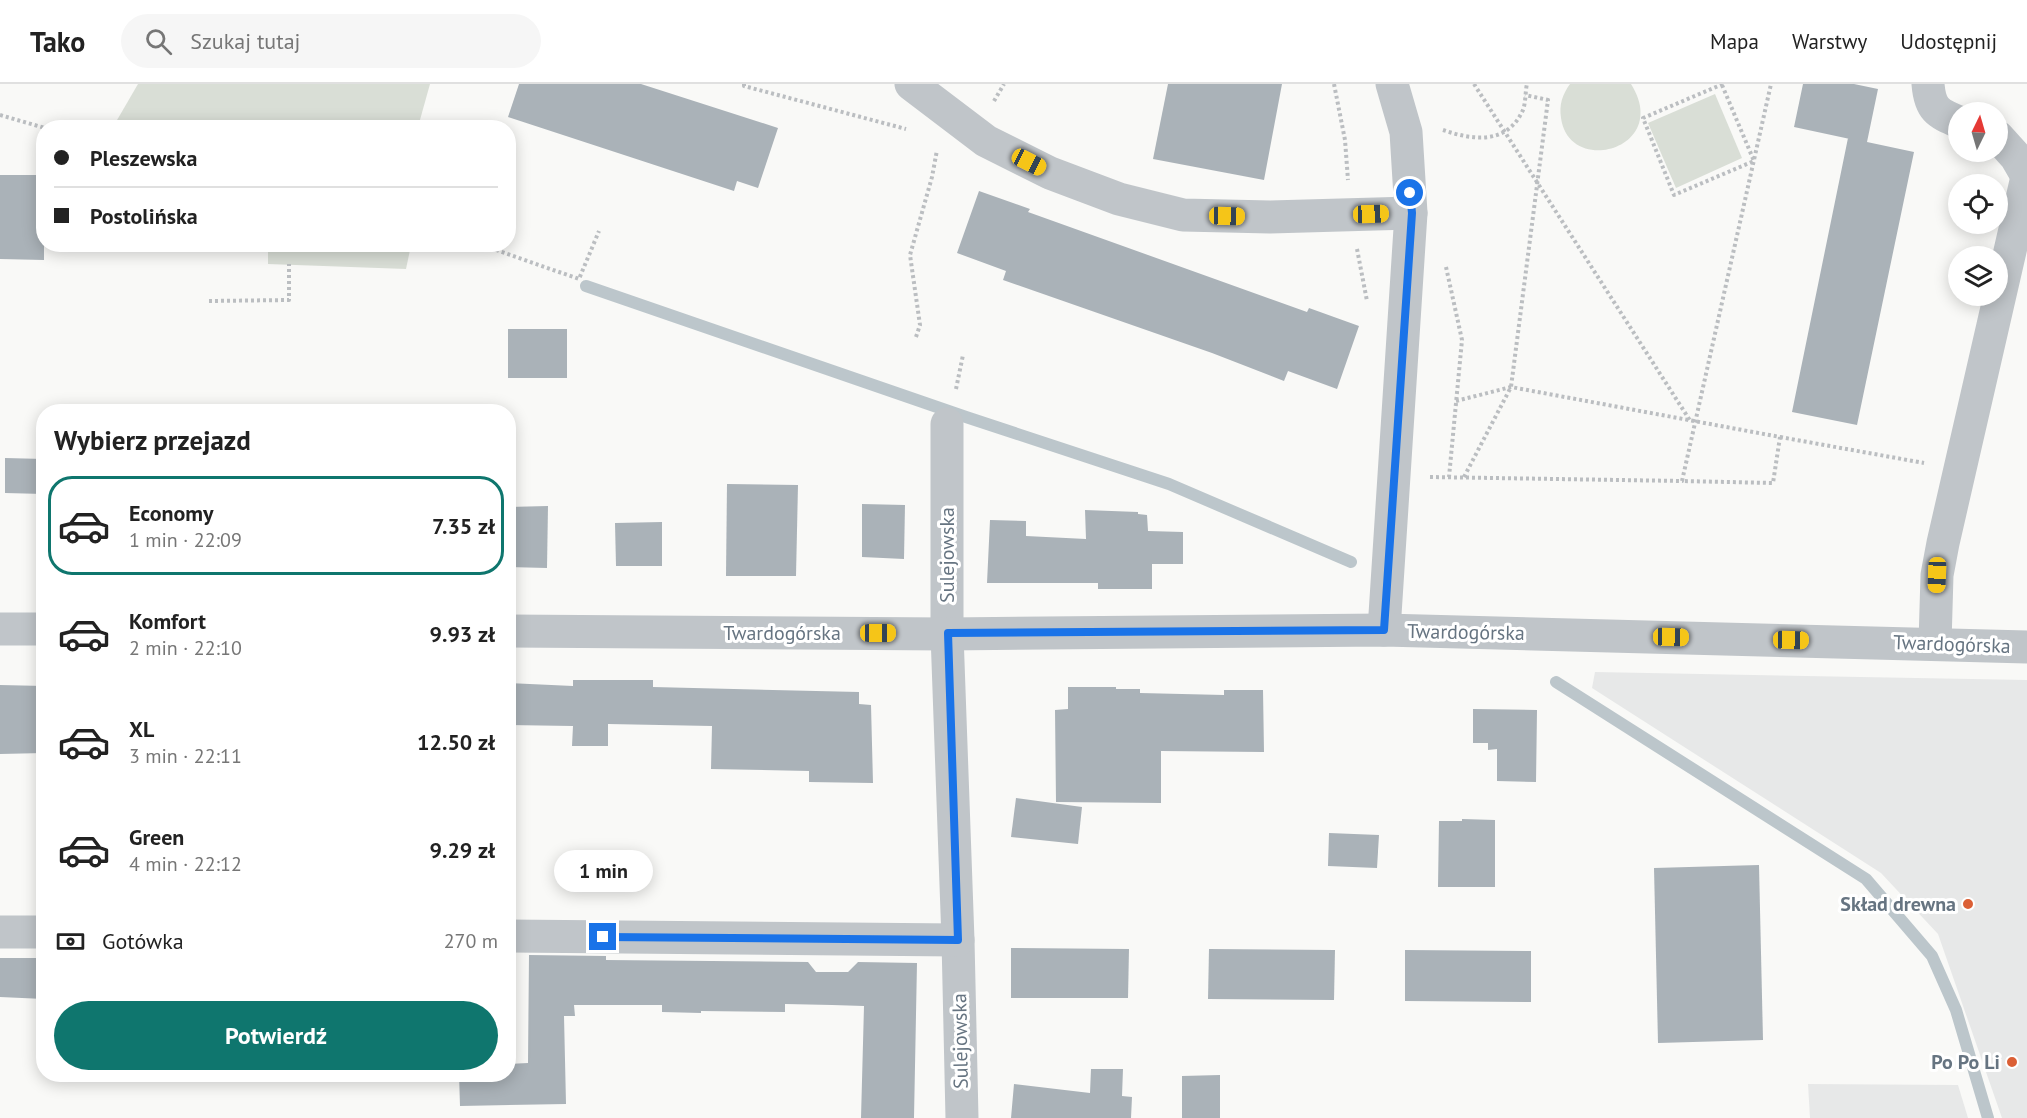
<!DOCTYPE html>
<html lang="pl">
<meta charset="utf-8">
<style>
body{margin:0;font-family:"PT Sans",sans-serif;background:#f6f6f6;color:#222;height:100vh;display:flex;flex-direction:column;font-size:22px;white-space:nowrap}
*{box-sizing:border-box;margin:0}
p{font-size:20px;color:#767676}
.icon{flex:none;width:33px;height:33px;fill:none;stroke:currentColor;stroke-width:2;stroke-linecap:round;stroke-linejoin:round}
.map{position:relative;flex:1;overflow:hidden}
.panel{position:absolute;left:36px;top:320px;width:480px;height:678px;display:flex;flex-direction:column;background:#fff;border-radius:24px;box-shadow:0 3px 15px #0003}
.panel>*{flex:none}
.top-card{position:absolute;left:36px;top:36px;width:480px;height:132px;border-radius:24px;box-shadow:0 3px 15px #0003;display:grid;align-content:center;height:132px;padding:0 18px;background:#fff}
.needle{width:39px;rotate:5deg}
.tools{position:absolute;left:1948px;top:18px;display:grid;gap:12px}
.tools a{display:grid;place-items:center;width:60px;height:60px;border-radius:50%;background:#fff;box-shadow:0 3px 15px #0003;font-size:30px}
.end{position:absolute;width:27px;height:27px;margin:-14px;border:8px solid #1a73e8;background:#fff;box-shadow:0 0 0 3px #fff}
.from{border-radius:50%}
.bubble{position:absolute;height:42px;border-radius:21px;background:#fff;box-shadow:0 3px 15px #0003;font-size:20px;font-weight:700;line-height:42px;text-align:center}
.car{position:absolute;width:18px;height:36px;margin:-18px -9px;border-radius:8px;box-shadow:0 0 4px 2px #0007;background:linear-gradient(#f5c518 24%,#345 0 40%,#f5c518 0 76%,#345 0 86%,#f5c518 0)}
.top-card b{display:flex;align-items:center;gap:21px;height:57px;font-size:22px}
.top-card b+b{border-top:2px solid #e0e0e0}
.top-card i{width:15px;height:15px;background:#222}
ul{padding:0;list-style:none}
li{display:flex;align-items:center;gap:18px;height:99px;margin:0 12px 9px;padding:0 6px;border:3px solid transparent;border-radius:24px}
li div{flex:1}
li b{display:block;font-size:22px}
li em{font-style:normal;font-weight:700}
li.active{border-color:#0f766e}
li>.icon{width:54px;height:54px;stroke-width:1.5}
h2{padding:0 18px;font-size:27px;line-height:72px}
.pay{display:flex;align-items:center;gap:15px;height:66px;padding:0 18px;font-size:22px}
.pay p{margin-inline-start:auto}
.action{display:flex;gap:12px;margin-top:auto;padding:12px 18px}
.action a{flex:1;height:69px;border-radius:36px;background:#0f766e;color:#fff;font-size:24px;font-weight:700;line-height:69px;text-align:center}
header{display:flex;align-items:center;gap:36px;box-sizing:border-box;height:84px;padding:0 30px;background:#fff;border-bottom:2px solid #e0e0e0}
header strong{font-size:28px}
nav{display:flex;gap:33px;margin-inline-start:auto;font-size:21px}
.search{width:420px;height:54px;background:#f6f6f6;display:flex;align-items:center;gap:15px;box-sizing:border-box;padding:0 21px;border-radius:33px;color:#767676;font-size:22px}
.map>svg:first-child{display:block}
.built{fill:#e7e8e8}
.green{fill:#d9ded6}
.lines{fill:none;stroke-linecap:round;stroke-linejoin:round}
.stream{stroke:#bcc6cb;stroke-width:12}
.building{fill:#aab2b8}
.path{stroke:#bbbec1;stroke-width:4;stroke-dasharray:3 3;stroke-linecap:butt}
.minor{stroke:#c0c5c9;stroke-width:33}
.route{stroke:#1a73e8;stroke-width:8}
.poi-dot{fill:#db5f35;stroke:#fff;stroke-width:2}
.labels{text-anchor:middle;stroke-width:6;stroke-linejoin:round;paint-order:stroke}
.street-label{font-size:20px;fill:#667481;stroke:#fff}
.poi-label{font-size:20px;font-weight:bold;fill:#667481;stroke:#fff;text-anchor:end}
</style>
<header>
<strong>Tako</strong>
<div class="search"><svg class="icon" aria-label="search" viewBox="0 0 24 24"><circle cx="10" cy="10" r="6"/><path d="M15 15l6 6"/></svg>Szukaj tutaj</div>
<nav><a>Mapa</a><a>Warstwy</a><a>Udostępnij</a></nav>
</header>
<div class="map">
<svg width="2027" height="1034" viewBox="0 0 2027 1034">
<rect width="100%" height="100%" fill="#f9f9f7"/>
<g class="built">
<polygon points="1595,588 2027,596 2027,1034 2002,1034 1938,850 1881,789 1592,604"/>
<polygon points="1808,1000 1958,1001 1968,1034 1810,1034"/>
</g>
<g class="green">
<polygon points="138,0 430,0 418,43 113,43"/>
<path d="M1570,0H1631C1672,65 1569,93 1561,34C1559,21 1562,11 1570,0Z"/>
<polygon points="1715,10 1742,74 1676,104 1648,39"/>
<polygon points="391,161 410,166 406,185 268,180 268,161"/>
</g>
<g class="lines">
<g class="stream">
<polyline points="586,202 966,333 1169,400 1351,478"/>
<polyline points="1556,598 1866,795 1932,872 1956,926 1988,1034"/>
</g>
</g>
<g class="building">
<polygon points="519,0 641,0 778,44 758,104 737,97 734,107 508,33"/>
<polygon points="1168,0 1282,0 1264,96 1153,75"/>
<polygon points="1803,0 1854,0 1878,5 1867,58 1914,68 1857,341 1792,328 1848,54 1850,55 1794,43"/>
<polygon points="0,91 44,91 44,176 0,175"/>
<polygon points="979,107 1030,125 1028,128 1307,228 1309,224 1359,242 1337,305 1288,287 1284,297 1212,269 1003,196 1006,187 957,169"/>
<rect x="508" y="245" width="59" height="49"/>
<polygon points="5,374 44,375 44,410 5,409"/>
<polygon points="727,400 798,401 796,492 726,492"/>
<polygon points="862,420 905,421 904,475 862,473"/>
<polygon points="548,422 547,484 508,483 508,423"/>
<polygon points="1085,426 1138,428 1138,430 1147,431 1148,447 1183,448 1183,480 1152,480 1152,505 1098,505 1098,499 987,499 990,436 1026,437 1026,452 1086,455"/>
<polygon points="662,438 662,482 616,482 615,439"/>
<polygon points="573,596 653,596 653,603 859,608 859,620 871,621 873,699 809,698 809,687 711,685 712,642 608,640 608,662 572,662 573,642 508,641 508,599 573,602"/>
<polygon points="0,601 44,602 44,669 0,670"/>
<polygon points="1068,603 1116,603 1116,605 1140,605 1140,609 1224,611 1224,606 1263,606 1264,668 1161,667 1161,719 1056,718 1055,626 1068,625"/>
<polygon points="1473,625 1537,626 1536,698 1497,697 1497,665 1488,666 1488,659 1473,659"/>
<polygon points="1016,714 1082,723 1078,760 1011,753"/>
<polygon points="1462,735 1495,736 1495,803 1438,803 1439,737 1462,737"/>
<polygon points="1329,749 1379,751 1377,784 1328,782"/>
<polygon points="1759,781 1763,956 1658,959 1654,784"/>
<polygon points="1011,864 1129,865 1128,914 1011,914"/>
<polygon points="1209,865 1335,866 1334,916 1208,915"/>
<polygon points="1405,866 1531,867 1531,918 1405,917"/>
<polygon points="529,871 606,872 606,876 808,878 816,888 848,888 858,878 917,879 914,1034 861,1034 864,922 832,921 785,920 785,928 701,927 701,929 662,928 662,921 574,921 575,932 564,932 566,1020 460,1022 459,990 508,990 508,980 528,979"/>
<polygon points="0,874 44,874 44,915 0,913"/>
<polygon points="1091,985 1123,985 1122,1012 1132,1013 1131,1034 1011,1034 1014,1000 1090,1009"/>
<polygon points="1220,991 1220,1034 1182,1034 1182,992"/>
</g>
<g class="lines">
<g class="path">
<polyline points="744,0 744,2 906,45"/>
<polyline points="1334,0 1345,56 1348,96"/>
<polyline points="1474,0 1691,338"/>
<polyline points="1722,1 1754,77 1674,111 1643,34 1723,0"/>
<polyline points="994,17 1004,0"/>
<polyline points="0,31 45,44"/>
<path d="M1443,46C1472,56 1506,61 1522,28C1526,21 1525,8 1527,0"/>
<polyline points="479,160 579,195 599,147"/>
<polyline points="1357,165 1367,217"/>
<polyline points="1446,183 1462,256 1449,393"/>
<polyline points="209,217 289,216 289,180"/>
<polyline points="916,253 920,241 910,171 932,93 937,66"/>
<polyline points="956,305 963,271"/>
<polyline points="1456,317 1511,303 1780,353 1773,399 1682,397"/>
<polyline points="1780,353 1924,379"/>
<polyline points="1430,393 1682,397 1771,0"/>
<polyline points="1464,393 1511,303 1548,16 1525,11"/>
</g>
<g class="minor">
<polyline points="911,0 986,57 1050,89 1119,115 1183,131 1270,133 1411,129"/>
<path d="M1928,0C1930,25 1937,29 1959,38"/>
<polyline points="1998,53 2016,73 2027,92"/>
<polyline points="947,340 947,550 958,856 962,1034"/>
<polyline points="0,545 44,545"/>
<polyline points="1384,546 1411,129 1406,48 1392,0"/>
<polyline points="508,547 947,550 1384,546 2027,563"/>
<polyline points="1935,559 1937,491 1943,459 2027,93"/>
<polyline points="0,848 44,848"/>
<polyline points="508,852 958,856"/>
</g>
</g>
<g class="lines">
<polyline class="route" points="603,853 958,856 948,549 1384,546 1412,129 1410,109"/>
</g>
<g class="poi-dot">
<circle cx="1968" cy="820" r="6"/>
<circle cx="2012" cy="978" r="6"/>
</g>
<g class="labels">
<g class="street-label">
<text transform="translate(947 471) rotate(-90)" y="7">Sulejowska</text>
<text transform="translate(1466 548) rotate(1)" y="7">Twardogórska</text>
<text x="782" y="556">Twardogórska</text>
<text transform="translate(1952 560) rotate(2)" y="7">Twardogórska</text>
<text transform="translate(960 957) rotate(-91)" y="7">Sulejowska</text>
</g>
<g class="poi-label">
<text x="1956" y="827">Skład drewna</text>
<text x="2000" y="985">Po Po Li</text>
</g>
</g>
</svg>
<div class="tools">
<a><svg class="needle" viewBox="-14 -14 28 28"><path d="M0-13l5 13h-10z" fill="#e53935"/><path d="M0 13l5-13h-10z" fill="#767676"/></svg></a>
<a><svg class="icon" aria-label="locate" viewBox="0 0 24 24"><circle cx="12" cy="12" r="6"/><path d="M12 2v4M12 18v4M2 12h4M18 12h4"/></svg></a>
<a><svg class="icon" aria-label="layers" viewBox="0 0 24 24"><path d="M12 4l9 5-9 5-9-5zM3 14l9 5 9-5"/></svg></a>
</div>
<i class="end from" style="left:1410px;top:109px"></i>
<i class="end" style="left:603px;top:853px"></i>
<div class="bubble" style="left:554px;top:766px;width:99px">1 min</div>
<i class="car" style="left:1029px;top:78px;rotate:117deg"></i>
<i class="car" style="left:1371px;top:130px;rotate:88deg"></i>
<i class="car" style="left:1227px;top:132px;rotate:91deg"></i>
<i class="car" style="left:1937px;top:491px;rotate:182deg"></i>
<i class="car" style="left:878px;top:549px;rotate:90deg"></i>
<i class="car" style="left:1671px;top:553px;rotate:91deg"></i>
<i class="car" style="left:1791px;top:556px;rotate:91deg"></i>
<div class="top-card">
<b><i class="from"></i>Pleszewska</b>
<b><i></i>Postolińska</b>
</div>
<section class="panel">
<h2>Wybierz przejazd</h2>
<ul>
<li class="active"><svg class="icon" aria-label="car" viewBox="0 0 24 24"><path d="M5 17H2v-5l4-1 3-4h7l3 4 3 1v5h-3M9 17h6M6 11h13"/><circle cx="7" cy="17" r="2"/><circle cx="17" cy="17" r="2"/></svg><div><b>Economy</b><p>1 min · 22:09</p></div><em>7.35 zł</em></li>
<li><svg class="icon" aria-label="car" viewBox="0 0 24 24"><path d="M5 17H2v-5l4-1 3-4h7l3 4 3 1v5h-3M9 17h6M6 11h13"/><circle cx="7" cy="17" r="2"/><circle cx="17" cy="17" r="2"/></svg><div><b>Komfort</b><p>2 min · 22:10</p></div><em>9.93 zł</em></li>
<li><svg class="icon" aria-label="car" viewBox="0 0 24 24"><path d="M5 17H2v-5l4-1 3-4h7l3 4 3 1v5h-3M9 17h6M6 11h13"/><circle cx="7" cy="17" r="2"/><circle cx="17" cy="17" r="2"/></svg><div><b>XL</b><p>3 min · 22:11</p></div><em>12.50 zł</em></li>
<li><svg class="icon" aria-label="car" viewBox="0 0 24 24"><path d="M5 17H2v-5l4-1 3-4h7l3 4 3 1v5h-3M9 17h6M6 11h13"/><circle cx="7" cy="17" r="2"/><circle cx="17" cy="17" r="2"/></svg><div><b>Green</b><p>4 min · 22:12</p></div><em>9.29 zł</em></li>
</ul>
<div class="pay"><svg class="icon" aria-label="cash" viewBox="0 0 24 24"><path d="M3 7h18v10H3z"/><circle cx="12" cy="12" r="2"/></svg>Gotówka<p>270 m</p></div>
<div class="action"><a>Potwierdź</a></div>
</section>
</div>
